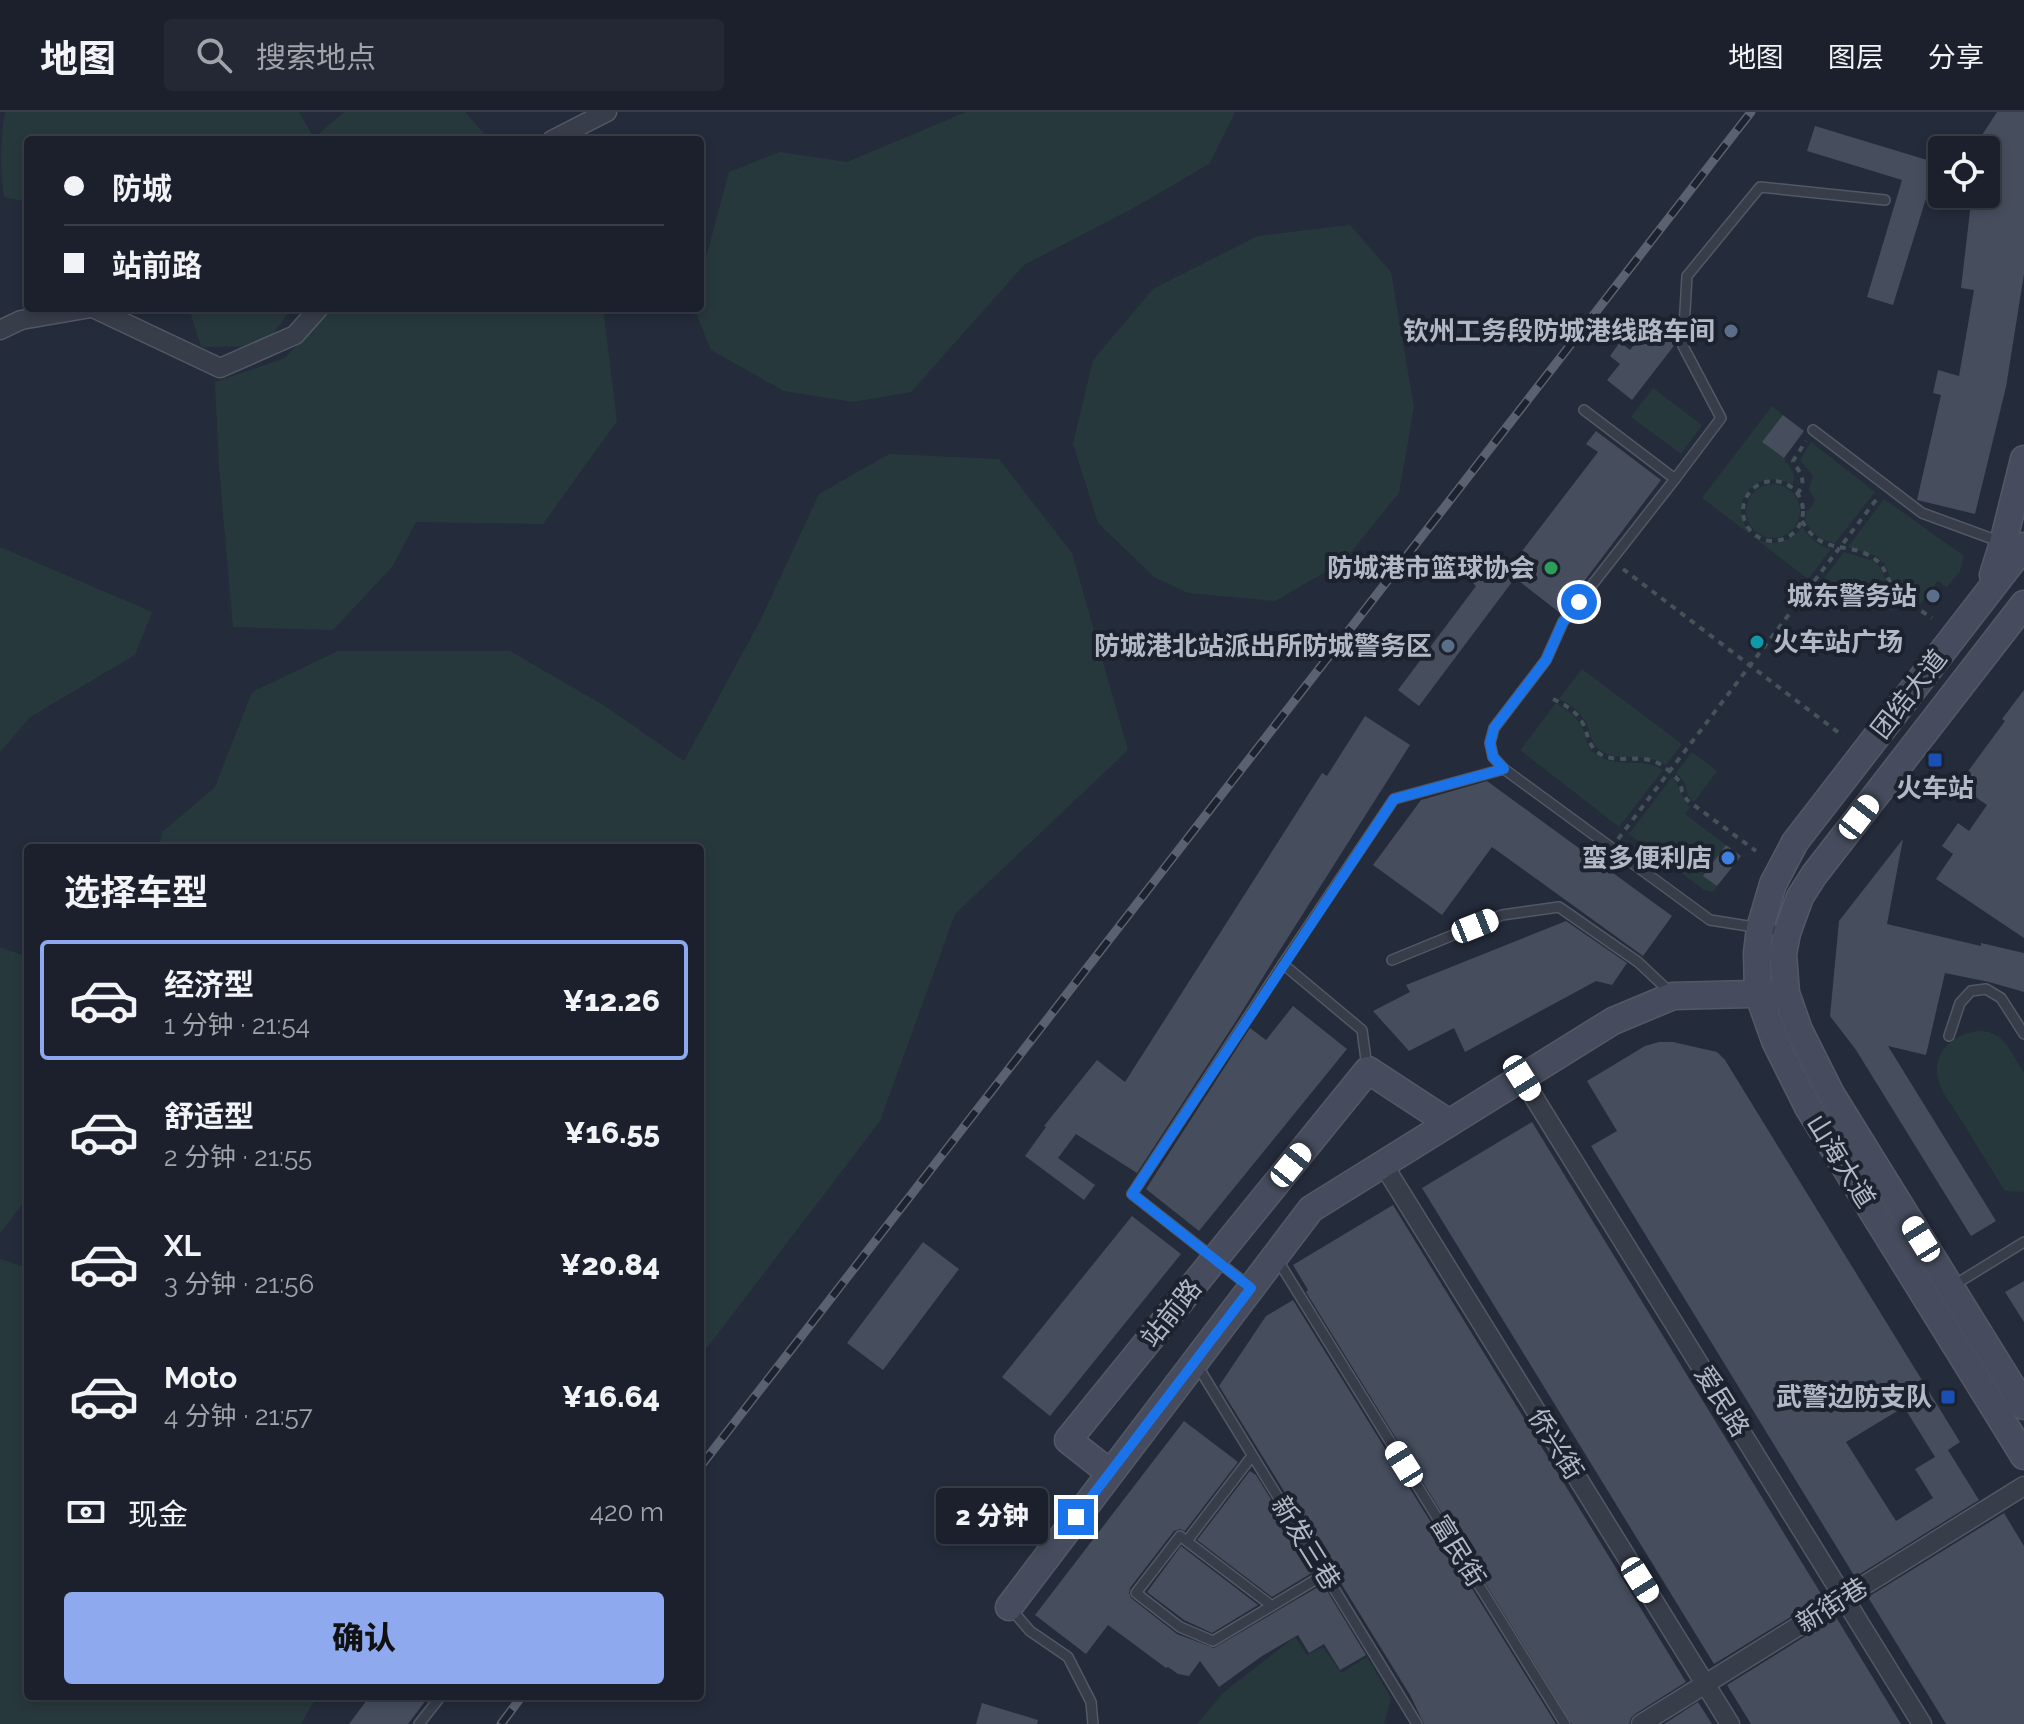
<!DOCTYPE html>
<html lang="zh">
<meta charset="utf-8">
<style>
body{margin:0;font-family:Raleway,"Noto Sans SC",sans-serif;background:#242834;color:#f1f3f6;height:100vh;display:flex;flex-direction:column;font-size:30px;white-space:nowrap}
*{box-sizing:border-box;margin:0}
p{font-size:26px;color:#a0a3a9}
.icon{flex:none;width:44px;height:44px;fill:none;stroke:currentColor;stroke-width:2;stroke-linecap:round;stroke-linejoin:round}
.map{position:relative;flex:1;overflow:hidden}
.sheet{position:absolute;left:24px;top:732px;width:680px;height:856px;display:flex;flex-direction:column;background:#1b202c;border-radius:8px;box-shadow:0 4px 12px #0003,0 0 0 2px #393e48}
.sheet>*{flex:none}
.top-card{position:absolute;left:24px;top:24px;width:680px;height:176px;border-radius:8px;box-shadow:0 4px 12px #0003,0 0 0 2px #393e48;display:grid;align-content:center;height:176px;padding:0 40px;background:#1b202c}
.tools{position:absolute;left:1928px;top:24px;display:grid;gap:16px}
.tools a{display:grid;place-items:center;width:72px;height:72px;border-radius:8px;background:#1b202c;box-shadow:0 4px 12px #0003,0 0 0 2px #393e48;font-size:40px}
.end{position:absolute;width:36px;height:36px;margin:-18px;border:10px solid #1a73e8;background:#fff;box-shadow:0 0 0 4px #fff}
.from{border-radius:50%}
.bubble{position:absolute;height:56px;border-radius:8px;background:#1b202c;box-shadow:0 4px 12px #0003,0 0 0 2px #393e48;font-size:26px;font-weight:800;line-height:56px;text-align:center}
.car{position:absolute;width:24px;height:48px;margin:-24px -12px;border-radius:10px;box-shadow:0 0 6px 2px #0007;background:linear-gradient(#fff 24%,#345 0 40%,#fff 0 76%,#345 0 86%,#fff 0)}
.top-card b{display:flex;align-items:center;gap:28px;height:76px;font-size:30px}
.top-card b+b{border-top:2px solid #393e48}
.top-card i{width:20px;height:20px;background:#f1f3f6}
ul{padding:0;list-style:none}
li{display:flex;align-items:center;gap:24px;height:120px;margin:0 16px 12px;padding:0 24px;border:4px solid transparent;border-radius:8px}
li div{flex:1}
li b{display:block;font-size:30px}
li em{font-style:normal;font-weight:800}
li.selected{border-color:#8fa9ef}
li>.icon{width:72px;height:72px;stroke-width:1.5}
h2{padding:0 40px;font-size:36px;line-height:96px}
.pay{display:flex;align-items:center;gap:20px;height:88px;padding:0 40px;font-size:30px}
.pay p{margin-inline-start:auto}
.cta{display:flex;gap:16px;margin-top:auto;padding:16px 40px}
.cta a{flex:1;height:92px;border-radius:8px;background:#8fa9ef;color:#111;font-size:32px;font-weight:800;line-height:92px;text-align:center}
header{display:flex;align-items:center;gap:48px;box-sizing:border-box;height:112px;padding:0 40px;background:#1b202c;border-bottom:2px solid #393e48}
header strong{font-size:38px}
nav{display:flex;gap:44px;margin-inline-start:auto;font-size:28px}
.search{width:560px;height:72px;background:#242834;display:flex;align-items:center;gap:20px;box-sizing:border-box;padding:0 28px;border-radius:8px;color:#a0a3a9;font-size:30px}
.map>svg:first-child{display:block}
.green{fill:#27383c}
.building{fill:#464e5e;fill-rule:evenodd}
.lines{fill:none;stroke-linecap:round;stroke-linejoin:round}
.lane-casing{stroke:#535865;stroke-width:12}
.street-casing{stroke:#535865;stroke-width:21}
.secondary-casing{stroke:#535865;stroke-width:29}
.path{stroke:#445358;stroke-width:4;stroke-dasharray:6 6;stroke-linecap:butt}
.lane{stroke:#383d4a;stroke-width:9}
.street{stroke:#383d4a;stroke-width:18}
.secondary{stroke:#464c5d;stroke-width:26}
.rail-casing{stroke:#5a6171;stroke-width:9}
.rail{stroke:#1d222f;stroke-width:6;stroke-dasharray:18;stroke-linecap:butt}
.route{stroke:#1a73e8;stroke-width:10}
.service-dot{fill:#5c6f8a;stroke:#1d222f;stroke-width:3}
.leisure-dot{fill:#2e9e5b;stroke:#1d222f;stroke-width:3}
.culture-dot{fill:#0f9aa8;stroke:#1d222f;stroke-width:3}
.transit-dot{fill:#1a4fb4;stroke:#1d222f;stroke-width:3}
.shop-dot{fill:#3f7fe0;stroke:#1d222f;stroke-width:3}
.labels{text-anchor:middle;stroke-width:8;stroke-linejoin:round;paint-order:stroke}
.poi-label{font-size:26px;font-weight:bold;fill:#b3b8c6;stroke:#1d222f;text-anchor:end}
.street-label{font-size:26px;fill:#b3b8c6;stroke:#1d222f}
</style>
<header>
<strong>地图</strong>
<div class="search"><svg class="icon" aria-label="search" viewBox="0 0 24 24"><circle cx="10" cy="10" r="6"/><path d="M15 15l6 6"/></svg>搜索地点</div>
<nav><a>地图</a><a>图层</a><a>分享</a></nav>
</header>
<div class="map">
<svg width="2024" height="1612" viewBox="0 0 2024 1612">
<rect width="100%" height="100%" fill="#242b3a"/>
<g class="green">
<path d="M5,0H299L314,26L344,0H465L490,28H28V90L4,85C0,58 0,28 5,0Z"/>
<polygon points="966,0 1235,0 1209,52 1139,93 1024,153 911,280 853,290 784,279 711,238 694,196 700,196 700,144 707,142 729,60 780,40 847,50"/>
<polygon points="1350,113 1391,160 1414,295 1399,381 1343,450 1275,489 1188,481 1154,465 1098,411 1073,332 1093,248 1153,177 1258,124"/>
<polygon points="189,196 292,196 264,234 201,235"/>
<polygon points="330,196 603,196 617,309 543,412 416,410 392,455 333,518 233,515 219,355 215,270 285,246"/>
<polygon points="1653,276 1702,313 1681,342 1631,305"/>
<path d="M1772,294L1783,303L1762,330L1784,346L1794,362L1793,373C1755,353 1725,391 1751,423L1702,386Z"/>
<path d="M1811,330L1875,380L1835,431C1820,428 1813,422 1805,409L1806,399L1811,396L1815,388L1809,377L1813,364L1800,348Z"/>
<polygon points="889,342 999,347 1072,441 1128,638 955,802 880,1009 700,1245 700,736 159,736 162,720 215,675 252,580 338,539 510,539 605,594 684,649 760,509 819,382"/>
<circle cx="1773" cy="399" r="27"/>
<polygon points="1884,387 1964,444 1960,459 1947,475 1938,469 1919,493 1900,478 1892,469 1884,451 1876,444 1848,435"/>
<path d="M1802,415C1809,426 1818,434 1831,437L1808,467L1756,427C1774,435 1790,431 1802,415Z"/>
<polygon points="0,435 152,500 135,543 30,605 0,640"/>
<polygon points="1844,440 1873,449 1879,454 1888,472 1901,487 1892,499 1858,473 1842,492 1818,474"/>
<path d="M1582,557L1682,632L1666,653C1641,638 1622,652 1600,638C1591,632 1591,621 1586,611C1580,599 1571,593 1559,587Z"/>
<path d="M1556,591C1569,599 1580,607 1585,622C1588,632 1587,637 1597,643C1618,657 1642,644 1663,658L1619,715L1520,638Z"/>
<path d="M1692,640L1717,659L1694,690C1684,682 1688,676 1683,668C1681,665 1678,663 1676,661Z"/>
<path d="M1672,665C1681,674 1680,686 1690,695L1685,702L1726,733L1704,763L1717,774L1713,780L1704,778L1629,722Z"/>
<polygon points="0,835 28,845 28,1085 0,1121"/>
<path d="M1978,919L1989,920L1999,925L2007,933L2024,961V1080L2005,1079C1989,1054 1974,1028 1958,1003C1952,993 1943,982 1939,971C1930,942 1952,922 1978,919Z"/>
<polygon points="0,1147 28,1156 28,1584 317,1584 301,1612 0,1612"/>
<polygon points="1295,1525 1307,1543 1323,1535 1341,1561 1367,1545 1391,1586 1384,1612 1197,1612 1224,1580"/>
</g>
<g class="building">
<polygon points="1997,0 2024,0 2024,162 2006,275 1975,402 1917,388 1941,283 1933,281 1938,258 1959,264 1974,178 1961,176 1972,82 1986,82 1986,38 1979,38 1982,23"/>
<polygon points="1815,14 1937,51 1893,193 1867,185 1902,68 1807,39"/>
<polygon points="1656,204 1676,218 1676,231 1632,288 1607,268 1620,252 1610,244 1620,230 1630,238"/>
<polygon points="1783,303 1804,319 1784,346 1762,330"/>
<polygon points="1596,319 1661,368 1560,501 1515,466 1419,594 1398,578 1476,474 1473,471 1491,448 1506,460 1598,340 1586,332"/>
<polygon points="2024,578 2024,826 1936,767 1953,742 1942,734 1958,711 1969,719 1987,693 1958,673 2005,609 2002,607"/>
<polygon points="1365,604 1410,633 1273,849 1238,906 1137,1061 1076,1022 1058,1046 1095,1073 1084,1088 1025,1044 1046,1015 1044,1014 1097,948 1125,970 1322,661 1327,664"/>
<polygon points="1487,669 1672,804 1643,844 1492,735 1442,803 1373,753 1421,688"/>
<polygon points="1903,727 1887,812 1981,834 1981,831 2024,841 2024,880 1989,870 1945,861 1926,943 1888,934 1996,1109 1971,1124 1856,938 1830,904 1839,809"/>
<polygon points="1726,733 1741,744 1717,774 1703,764"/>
<polygon points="1566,809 1627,851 1612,873 1596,869 1465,940 1454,916 1409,939 1373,899 1410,880 1406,873"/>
<polygon points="1293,894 1347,937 1199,1119 1146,1077 1250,916 1266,928"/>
<path d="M1659,930H1673L1717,940L1725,948L1960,1330L1948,1338L1979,1388L1855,1465L1591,1034L1617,1019L1587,969L1645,934ZM1904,1295L1935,1345L1915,1357L1933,1386L1896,1409L1846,1330Z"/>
<polygon points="1532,1010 1823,1485 1714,1552 1422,1076"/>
<polygon points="1393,1093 1686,1570 1635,1602 1631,1606 1629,1612 1572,1612 1306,1180 1308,1178 1293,1153"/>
<polygon points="1132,1104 1181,1142 1050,1304 1002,1265"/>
<polygon points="923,1130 959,1157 883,1258 847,1231"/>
<polygon points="2024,1169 2024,1210 2005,1180"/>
<polygon points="1293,1188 1556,1612 1424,1612 1410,1583 1219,1274 1266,1204"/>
<polygon points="1184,1309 1238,1350 1185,1419 1180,1417 1174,1419 1130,1476 1129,1481 1131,1486 1177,1522 1214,1536 1323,1472 1366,1543 1340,1558 1324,1532 1309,1541 1298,1523 1262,1544 1219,1575 1200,1549 1189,1564 1178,1562 1168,1555 1166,1556 1108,1513 1086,1542 1035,1503"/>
<polygon points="1250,1359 1256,1363 1315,1459 1272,1485 1197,1428"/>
<polygon points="2004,1401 2024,1434 2024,1612 1946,1612 1868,1485"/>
<polygon points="1181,1434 1258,1493 1212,1521 1184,1508 1147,1480"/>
<polygon points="1836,1505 1901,1612 1751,1612 1727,1573"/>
<polygon points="370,1584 429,1584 408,1612 349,1612"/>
<polygon points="1698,1590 1712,1612 1664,1612"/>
<polygon points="982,1591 1038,1608 1037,1612 976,1612"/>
</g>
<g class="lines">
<g class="lane-casing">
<g id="lane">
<polyline points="1584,298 1675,367 1563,510 1546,548 1494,616 1490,631 1493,645 1504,657 1710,808 1786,820"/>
<polyline points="1813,318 1922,401 2001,430"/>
<polyline points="1675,367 1721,306 1683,234 1687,164 1760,75 1885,88"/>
<polyline points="1392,848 1502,803 1559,795 1638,850 1671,881"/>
<polyline points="1283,852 1362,918 1367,955"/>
<polyline points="1949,924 1960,891 1971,879 1986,877 2001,886 2024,922"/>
<polyline points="1277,1147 1565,1612"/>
<polyline points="1249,1174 1132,1082 1283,852 1394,687 1504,657"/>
<polyline points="1951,1175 2024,1130"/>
<polyline points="1197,1253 1417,1612"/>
<polyline points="1187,1429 1252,1344"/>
<polyline points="1272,1494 1180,1424 1136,1481 1180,1515 1213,1529 1325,1462"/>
<polyline points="1011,1497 1030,1519 1068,1545 1091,1590 1093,1612"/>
<polyline points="419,1612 441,1584"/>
</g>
</g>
<g class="street-casing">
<g id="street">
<polyline points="552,28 607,0"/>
<polyline points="93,196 220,256 295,223 319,196"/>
<polyline points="0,218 21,208 91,196"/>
<polyline points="1522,966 1922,1612"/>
<polyline points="1383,1052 1730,1612"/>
<polyline points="1641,1612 2024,1374"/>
</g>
</g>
<g class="secondary-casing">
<g id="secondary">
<polyline points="2024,434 1795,730 1773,772 1760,816 1757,841 1758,881 1775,929 1808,995 2024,1344"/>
<polyline points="1993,463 2003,431 2024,347"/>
<polyline points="2024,492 1814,763 1800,785 1787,821 1783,842 1786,881 1799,918 1831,982 2024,1294"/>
<polyline points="1110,1361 1068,1328 1368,958 1449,1011"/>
<polyline points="1009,1495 1311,1097 1613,909 1673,884 1786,881"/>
</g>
</g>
<g class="path">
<circle cx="1773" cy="399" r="30"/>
<path d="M1797,382C1808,369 1800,361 1793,349L1806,329"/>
<path d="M1802,409C1823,446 1849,427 1876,448C1885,454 1886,466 1893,474C1904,487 1918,497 1932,506"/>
<polyline points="1623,457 1843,624"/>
<path d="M1553,587C1565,593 1575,598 1582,610C1589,622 1587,634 1600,642C1617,651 1633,644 1650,648C1662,651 1672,661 1680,670L1682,679L1687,688L1756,739"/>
<polyline points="1618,727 1879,384"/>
</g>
<use href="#lane" class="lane"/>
<use href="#street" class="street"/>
<use href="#secondary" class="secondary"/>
<g class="rail-casing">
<g id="rail">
<polyline points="700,1355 1751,0"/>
<polyline points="501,1612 522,1584"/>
</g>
</g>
<use href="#rail" class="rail"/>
</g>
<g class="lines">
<polyline class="route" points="1076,1405 1251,1176 1132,1082 1394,687 1504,657 1493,645 1490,631 1494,616 1546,548 1563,510 1579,490"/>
</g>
<g class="service-dot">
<circle cx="1731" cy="219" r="8"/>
<circle cx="1933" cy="484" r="8"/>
<circle cx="1448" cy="534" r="8"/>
</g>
<circle class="leisure-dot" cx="1551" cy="456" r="8"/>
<circle class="culture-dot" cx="1757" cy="530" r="8"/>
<g class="transit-dot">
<rect x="1927" y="640" width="16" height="16" rx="4"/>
<rect x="1940" y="1277" width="16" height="16" rx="4"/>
</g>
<circle class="shop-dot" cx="1728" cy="746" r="8"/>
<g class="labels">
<g class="poi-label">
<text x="1715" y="228">钦州工务段防城港线路车间</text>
<text x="1535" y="465">防城港市篮球协会</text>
<text x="1917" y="493">城东警务站</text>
<text x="1773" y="539" text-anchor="start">火车站广场</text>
<text x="1432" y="543">防城港北站派出所防城警务区</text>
<text x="1935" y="685" text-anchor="middle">火车站</text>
<text x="1712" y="755">蛮多便利店</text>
<text x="1932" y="1294">武警边防支队</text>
</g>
<g class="street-label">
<text transform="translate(1909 582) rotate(-52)" y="9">团结大道</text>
<text transform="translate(1841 1049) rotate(58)" y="9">山海大道</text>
<text transform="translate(1171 1201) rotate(-51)" y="9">站前路</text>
<text transform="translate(1722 1289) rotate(58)" y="9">爱民路</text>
<text transform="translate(1556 1332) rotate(58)" y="9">侨兴街</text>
<text transform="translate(1306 1431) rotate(58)" y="9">新发三巷</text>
<text transform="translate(1458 1439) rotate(58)" y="9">富民街</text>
<text transform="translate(1832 1493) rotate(-32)" y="9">新街巷</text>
</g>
</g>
</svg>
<div class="tools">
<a><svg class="icon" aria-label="locate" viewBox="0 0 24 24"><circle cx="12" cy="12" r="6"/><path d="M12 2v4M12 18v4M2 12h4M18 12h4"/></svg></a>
</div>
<i class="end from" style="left:1579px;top:490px"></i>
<i class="end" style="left:1076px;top:1405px"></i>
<div class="bubble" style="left:936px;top:1376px;width:112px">2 分钟</div>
<i class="car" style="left:1859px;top:705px;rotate:38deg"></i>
<i class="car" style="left:1475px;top:814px;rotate:68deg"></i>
<i class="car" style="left:1522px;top:966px;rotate:148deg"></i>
<i class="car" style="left:1291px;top:1053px;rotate:39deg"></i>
<i class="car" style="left:1921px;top:1127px;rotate:328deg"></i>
<i class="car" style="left:1404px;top:1352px;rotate:328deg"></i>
<i class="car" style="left:1640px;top:1468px;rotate:148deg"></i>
<div class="top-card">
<b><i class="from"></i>防城</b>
<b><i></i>站前路</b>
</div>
<section class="sheet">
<h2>选择车型</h2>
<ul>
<li class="selected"><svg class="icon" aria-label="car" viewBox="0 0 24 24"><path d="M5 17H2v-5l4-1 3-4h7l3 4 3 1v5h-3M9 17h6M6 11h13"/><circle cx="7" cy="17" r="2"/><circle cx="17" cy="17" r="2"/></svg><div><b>经济型</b><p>1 分钟 · 21:54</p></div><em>¥12.26</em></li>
<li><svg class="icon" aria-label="car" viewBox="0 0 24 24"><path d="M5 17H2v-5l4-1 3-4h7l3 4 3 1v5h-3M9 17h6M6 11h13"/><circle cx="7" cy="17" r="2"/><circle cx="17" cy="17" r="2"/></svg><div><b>舒适型</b><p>2 分钟 · 21:55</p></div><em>¥16.55</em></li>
<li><svg class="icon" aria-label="car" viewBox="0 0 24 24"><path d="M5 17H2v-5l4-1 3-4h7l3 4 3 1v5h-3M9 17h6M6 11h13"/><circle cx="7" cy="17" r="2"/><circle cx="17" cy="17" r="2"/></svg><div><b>XL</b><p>3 分钟 · 21:56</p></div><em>¥20.84</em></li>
<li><svg class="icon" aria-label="car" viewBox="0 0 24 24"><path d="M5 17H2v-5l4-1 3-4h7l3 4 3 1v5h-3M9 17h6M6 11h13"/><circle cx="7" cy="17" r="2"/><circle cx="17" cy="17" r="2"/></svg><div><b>Moto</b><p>4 分钟 · 21:57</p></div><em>¥16.64</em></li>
</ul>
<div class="pay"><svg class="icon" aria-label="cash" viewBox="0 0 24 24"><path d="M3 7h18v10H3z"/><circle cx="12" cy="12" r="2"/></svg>现金<p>420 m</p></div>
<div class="cta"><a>确认</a></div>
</section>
</div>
